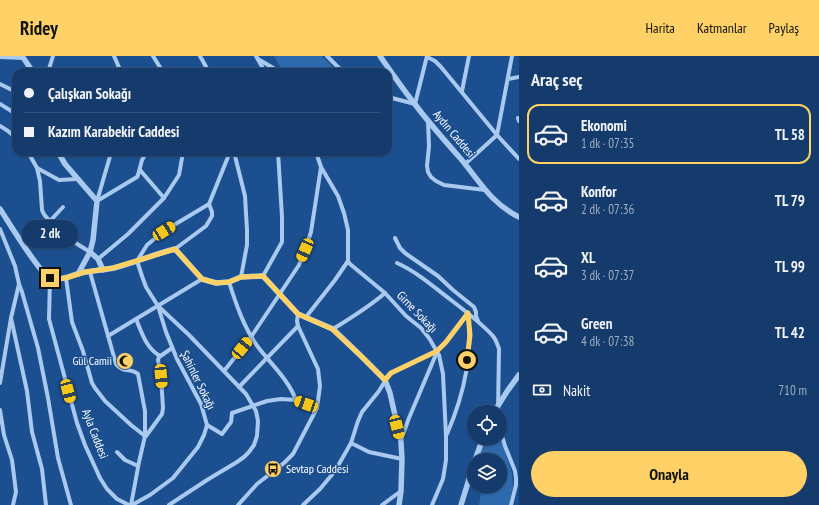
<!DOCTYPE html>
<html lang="tr">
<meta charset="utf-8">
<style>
body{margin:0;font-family:"PT Sans Narrow",sans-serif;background:#214673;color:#f1f3f6;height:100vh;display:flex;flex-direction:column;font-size:15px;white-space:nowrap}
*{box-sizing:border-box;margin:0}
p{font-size:13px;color:#9dadc1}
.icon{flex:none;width:22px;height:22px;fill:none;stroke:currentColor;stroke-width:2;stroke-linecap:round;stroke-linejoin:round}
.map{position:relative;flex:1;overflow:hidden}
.details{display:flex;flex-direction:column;background:#143b6b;width:300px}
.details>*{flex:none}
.guide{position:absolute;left:12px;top:12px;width:380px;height:88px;border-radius:12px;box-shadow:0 1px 3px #0004,0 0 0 1px #33557e;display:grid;align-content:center;height:88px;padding:0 12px;background:#143b6b}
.fabs{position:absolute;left:467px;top:349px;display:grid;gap:8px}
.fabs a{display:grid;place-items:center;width:40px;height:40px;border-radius:50%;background:#143b6b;box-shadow:0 1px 3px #0004,0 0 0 1px #33557e;font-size:20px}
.end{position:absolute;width:18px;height:18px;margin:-9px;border:5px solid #ffd166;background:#111;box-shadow:0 0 0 2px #111}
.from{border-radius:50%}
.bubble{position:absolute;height:28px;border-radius:14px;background:#143b6b;box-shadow:0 1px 3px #0004,0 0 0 1px #33557e;font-size:13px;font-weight:600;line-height:28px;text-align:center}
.car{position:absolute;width:12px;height:24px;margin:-12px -6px;border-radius:5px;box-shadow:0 0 3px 1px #0007;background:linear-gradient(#f5c518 24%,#345 0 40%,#f5c518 0 76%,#345 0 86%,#f5c518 0)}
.guide b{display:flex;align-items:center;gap:14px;height:38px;font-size:15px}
.guide b+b{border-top:1px solid #33557e}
.guide i{width:10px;height:10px;background:#f1f3f6}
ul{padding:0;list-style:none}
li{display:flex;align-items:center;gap:12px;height:60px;margin:0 8px 6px;padding:0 4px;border:2px solid transparent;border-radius:12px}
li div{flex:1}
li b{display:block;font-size:15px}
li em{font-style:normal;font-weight:600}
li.active{border-color:#ffd166}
li>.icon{width:36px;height:36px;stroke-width:1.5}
h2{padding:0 12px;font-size:18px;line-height:48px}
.pay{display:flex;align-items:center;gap:10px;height:44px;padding:0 12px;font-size:15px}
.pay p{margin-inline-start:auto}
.primary-button{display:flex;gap:8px;margin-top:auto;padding:8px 12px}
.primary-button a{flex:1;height:46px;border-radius:24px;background:#ffd166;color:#111;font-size:16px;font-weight:600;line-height:46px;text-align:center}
header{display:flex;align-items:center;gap:24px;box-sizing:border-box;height:56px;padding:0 20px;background:#ffd166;color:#111}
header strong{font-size:19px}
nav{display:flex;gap:22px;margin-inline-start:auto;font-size:14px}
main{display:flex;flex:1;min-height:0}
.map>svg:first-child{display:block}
.green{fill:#2e69ad}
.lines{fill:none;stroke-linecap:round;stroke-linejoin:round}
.minor{stroke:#a9c9ee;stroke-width:4}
.tertiary{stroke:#a9c9ee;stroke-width:5.5}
.route{stroke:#ffd166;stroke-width:5}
.labels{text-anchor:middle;stroke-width:3;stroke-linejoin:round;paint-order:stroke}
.street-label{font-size:12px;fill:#fff;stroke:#1b4f8f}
.poi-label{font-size:12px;fill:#fff;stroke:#1b4f8f;text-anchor:end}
</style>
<header>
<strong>Ridey</strong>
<nav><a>Harita</a><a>Katmanlar</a><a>Paylaş</a></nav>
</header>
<main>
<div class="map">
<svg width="519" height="449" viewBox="0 0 519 449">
<rect width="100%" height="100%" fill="#1b4f8f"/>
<g class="green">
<polygon points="274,0 322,0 337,16 283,16"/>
<polygon points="500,380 512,418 513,430 509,449 479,449 482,430 500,430 500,404 487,404 488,397 479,397 484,382 500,382"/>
</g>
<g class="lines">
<g class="minor">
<polyline points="114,0 121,16"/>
<polyline points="153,0 163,16"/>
<polyline points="200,0 209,16"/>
<polyline points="256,0 265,16"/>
<polyline points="327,0 343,16"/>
<polyline points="0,1 23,2"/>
<polyline points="427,1 435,5 441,11 497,79 519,103"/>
<polyline points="258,3 280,16"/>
<polyline points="48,16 53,0"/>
<polyline points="508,23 519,21"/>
<polyline points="0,28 16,36"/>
<polyline points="462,35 469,0"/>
<polyline points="388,41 415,48 427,0"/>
<polyline points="0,48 16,58"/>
<polyline points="518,62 519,65"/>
<polyline points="428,65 429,90 427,110 428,116 431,121 436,125 444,129 485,134"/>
<polyline points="0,70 8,75 16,82"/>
<path d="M28,96L37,112L40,125L42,154C43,158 46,161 49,164C61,178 75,187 90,196"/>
<polyline points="234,96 245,140 247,174 247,189 241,221"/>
<polyline points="316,96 321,111 338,140 344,157 348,174 348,205 350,208 385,237 406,260 421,272 429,282 439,299 443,318 446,380 446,404 443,423 432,449"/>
<polyline points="465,108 497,79 512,0"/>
<polyline points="37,112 59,124 77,123"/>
<polyline points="140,114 164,142"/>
<polyline points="97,145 137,121 138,119 142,104 147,96"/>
<polyline points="97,145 111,97 110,96"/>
<polyline points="50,165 63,151"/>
<polyline points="0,173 15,210 19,228 11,262 0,327"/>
<polyline points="395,182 400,192 405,197 438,220 453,234 474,251 476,256 476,260 478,265"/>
<polyline points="175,193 206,170 212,160 212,156 209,148"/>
<polyline points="98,203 128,178 164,142 179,119 182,102 182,96"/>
<path d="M397,207C417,216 434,231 451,244C465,255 480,266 492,279C496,283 497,287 499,293L498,356"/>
<path d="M90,216L116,308C123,317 131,312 138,318L145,355V380L139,406L131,449"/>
<polyline points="263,220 282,186 282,161 278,96"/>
<polyline points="50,222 49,263 77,367 85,389 100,422 107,433 117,443 129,449"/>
<polyline points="66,222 72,266 83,295 92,327 95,332 105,345 131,369 145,380"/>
<path d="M229,226C236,248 244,272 258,291C271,308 288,323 296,344L317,352"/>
<polyline points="19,228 22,236 38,292 48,342 58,402 71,449"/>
<polyline points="158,250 189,279 246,338 256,355 258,365 257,380 254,389 249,396 244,401 237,406 207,424 169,449"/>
<polyline points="306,261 335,224 348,205"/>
<polyline points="11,262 27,335 32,376 42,413 46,449"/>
<path d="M136,263C142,277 146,292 160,300"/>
<path d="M333,273C351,262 369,251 385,237"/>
<polyline points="108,280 202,223"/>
<polyline points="224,315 251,281 299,209 305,194 311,176 321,111"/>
<polyline points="239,331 298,270"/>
<polyline points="0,354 4,379 12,404 16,436 13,449"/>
<polyline points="207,369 222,378 231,366 232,357 267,345 281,343 296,344"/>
<polyline points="500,373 505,390 515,415 516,422 516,429 511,449"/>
<path d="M447,378C463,341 473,298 468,258"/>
<polyline points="146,380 162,358 163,352 161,320 158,304 159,301 172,292"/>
<polyline points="401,384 409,362 437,296"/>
<polyline points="351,387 369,396 402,403"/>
<polyline points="117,396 125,404 138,410"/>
<polyline points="132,449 150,439 173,422 198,391 204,379 207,369 201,348 177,303 166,276 158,250 146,231 142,220 137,205 147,189 164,175 209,148 230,96"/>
<polyline points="238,449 257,428 284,407 293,398 317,352 320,330 318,313 298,270 297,265 298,258"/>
<polyline points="303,449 320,433 335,415 351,387 358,365 362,356 379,335 388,320 391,317 437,295 446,286 468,257"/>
<polyline points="382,449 401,435"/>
</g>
<g class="tertiary">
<polyline points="22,0 33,16"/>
<path d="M380,0C391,16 402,32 414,47C429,67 445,85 461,103C480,126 491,147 519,161"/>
<polyline points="58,96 65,108 97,145 93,184 90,196 78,218"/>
<path d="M0,153C8,165 40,218 50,222C60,225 71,220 80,217C91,215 103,214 114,212C135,207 154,198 175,193L202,223L216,227L229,226L241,221L263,220L298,258L333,273L361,300L385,324L390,337L401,386L402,403L401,435L399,449"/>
<polyline points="90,196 98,203 103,214"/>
<polyline points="494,356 508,334 519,319"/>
<polyline points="475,404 483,382"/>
<polyline points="461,449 474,407"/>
</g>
</g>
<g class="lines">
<polyline class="route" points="50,222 57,223 66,222 85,216 113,212 175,193 202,223 216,227 229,226 241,221 263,220 298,258 332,273 361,300 385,324 391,317 437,295 446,286 468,257 470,279 467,304"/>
</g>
<defs>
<g id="mosque-disc" transform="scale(0.9)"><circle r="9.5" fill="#ffd166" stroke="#1b4f8f"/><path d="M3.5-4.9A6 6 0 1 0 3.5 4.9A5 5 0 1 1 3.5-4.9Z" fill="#111"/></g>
<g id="bus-disc" transform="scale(0.9)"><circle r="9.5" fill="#ffd166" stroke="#1b4f8f"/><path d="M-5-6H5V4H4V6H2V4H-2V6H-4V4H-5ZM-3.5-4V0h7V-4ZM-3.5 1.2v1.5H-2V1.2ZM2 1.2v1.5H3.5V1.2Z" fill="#111"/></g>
</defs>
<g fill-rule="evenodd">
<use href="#mosque-disc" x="125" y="305"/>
<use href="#bus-disc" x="273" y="413"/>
</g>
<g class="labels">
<g class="street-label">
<text transform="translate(454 78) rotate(50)" y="4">Aydın Caddesi</text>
<text transform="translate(417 256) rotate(46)" y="4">Girne Sokağı</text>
<text transform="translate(198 324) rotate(64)" y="4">Şahinler Sokağı</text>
<text transform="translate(95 378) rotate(69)" y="4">Ayla Caddesi</text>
</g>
<g class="poi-label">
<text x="112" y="309">Gül Camii</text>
<text x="286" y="417" text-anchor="start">Sevtap Caddesi</text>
</g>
</g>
</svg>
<div class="fabs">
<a><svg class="icon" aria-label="locate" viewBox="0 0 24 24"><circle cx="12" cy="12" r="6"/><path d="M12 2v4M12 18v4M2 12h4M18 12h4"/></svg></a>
<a><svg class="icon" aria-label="layers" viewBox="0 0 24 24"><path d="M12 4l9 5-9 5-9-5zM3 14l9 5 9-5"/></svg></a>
</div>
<i class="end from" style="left:467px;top:304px"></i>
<i class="end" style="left:50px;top:222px"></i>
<div class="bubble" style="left:22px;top:164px;width:56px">2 dk</div>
<i class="car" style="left:164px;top:175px;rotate:58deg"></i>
<i class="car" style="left:305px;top:194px;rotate:204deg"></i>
<i class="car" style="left:242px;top:292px;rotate:39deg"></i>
<i class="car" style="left:161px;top:320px;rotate:175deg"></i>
<i class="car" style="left:68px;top:335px;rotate:165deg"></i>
<i class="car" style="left:306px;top:348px;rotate:290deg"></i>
<i class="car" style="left:397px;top:371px;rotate:166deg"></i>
<div class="guide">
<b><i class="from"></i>Çalışkan Sokağı</b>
<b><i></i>Kazım Karabekir Caddesi</b>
</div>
</div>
<section class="details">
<h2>Araç seç</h2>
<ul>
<li class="active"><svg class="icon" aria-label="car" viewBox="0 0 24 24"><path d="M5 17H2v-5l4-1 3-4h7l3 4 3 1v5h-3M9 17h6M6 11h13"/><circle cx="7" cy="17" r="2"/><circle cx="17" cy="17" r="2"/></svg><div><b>Ekonomi</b><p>1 dk · 07:35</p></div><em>TL 58</em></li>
<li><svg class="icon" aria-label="car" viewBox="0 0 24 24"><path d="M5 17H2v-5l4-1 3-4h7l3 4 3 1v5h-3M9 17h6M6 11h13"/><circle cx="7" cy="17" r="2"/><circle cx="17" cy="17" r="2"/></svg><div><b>Konfor</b><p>2 dk · 07:36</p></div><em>TL 79</em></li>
<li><svg class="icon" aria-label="car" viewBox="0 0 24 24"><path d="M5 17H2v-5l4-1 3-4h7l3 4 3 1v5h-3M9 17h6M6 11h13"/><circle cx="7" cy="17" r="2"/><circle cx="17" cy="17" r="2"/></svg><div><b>XL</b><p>3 dk · 07:37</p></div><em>TL 99</em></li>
<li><svg class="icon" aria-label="car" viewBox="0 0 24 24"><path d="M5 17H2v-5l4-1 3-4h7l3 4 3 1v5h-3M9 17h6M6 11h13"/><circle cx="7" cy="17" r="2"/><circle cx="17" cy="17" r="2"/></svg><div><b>Green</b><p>4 dk · 07:38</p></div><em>TL 42</em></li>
</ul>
<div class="pay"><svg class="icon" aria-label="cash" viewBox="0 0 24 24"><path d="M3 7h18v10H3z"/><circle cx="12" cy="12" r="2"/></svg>Nakit<p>710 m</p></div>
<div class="primary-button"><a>Onayla</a></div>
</section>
</main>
